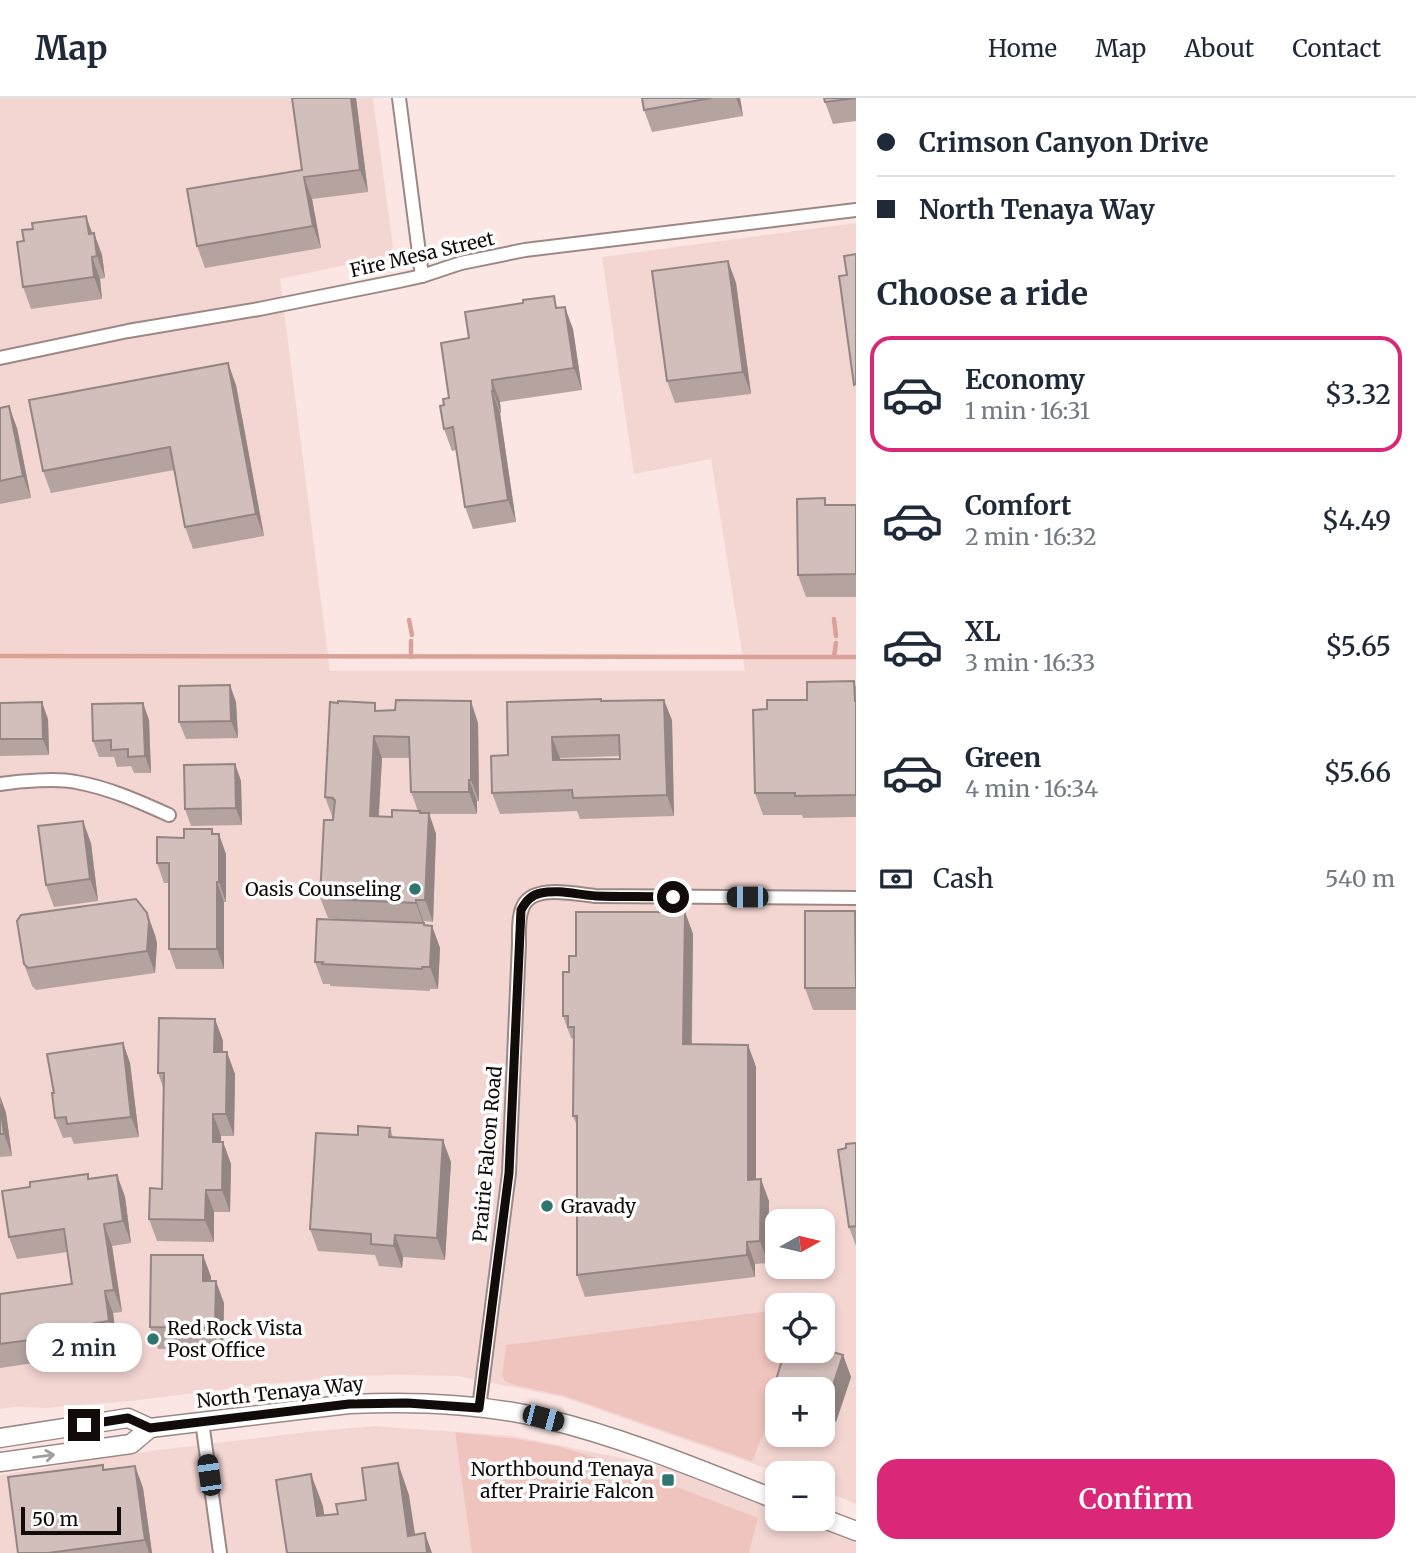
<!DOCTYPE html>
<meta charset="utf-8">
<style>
body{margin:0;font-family:Merriweather,serif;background:#f6f6f7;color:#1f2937;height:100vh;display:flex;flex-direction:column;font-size:26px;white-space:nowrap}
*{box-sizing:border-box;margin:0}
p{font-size:23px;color:#747a83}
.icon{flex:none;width:38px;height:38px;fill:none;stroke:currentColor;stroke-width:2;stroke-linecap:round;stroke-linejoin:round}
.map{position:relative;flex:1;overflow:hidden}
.sheet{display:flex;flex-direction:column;background:#fff;width:560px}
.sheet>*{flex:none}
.top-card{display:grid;align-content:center;height:154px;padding:0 21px;background:#fff}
.needle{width:46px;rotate:82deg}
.fabs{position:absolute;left:765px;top:1111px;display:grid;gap:14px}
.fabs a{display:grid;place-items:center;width:70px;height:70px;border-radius:14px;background:#fff;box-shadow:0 4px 10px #0003;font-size:35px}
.scale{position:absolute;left:21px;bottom:18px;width:100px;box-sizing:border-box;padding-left:7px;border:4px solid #110b0a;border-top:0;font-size:19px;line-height:24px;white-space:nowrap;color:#110b0a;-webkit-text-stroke:5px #fff;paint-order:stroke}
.end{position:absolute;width:32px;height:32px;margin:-16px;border:9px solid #110b0a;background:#fff;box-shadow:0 0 0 4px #fff}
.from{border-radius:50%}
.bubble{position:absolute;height:49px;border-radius:21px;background:#fff;box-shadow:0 4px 10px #0003;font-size:23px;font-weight:600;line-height:49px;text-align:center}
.car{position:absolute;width:21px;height:42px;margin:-21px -10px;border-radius:9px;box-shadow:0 0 5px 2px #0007;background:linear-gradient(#222 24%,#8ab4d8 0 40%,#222 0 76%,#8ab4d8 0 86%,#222 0)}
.top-card b{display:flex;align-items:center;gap:24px;height:66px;font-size:26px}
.top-card b+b{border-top:2px solid #e0e1e3}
.top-card i{width:18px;height:18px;background:#1f2937}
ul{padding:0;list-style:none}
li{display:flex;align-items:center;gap:21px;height:116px;margin:0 14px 10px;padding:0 7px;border:4px solid transparent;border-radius:21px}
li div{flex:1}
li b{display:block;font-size:26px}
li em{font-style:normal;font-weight:600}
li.on{border-color:#db2777}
li>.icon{width:63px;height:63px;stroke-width:1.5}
h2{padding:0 21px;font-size:32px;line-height:84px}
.pay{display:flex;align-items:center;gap:18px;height:77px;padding:0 21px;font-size:26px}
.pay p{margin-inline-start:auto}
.button{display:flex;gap:14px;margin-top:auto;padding:14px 21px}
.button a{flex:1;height:80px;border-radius:21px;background:#db2777;color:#fff;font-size:28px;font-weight:600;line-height:80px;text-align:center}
header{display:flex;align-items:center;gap:42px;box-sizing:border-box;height:98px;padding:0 35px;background:#fff;border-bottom:2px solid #e0e1e3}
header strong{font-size:33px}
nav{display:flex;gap:38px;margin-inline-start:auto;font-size:24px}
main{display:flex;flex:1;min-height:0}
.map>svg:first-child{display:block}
.built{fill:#f3d6d2;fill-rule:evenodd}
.green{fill:#efc4be}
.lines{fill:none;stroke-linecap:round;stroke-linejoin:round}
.stream{stroke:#d9a198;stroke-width:4.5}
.minor-casing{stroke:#9b8885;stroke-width:16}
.secondary-casing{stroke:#9b8885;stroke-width:21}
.minor{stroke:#fff;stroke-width:12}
.secondary{stroke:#fff;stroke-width:18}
.wall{fill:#b5a3a0;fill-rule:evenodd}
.shaded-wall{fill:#938582}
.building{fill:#d2beba;stroke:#938582;stroke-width:2;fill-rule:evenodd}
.oneway{stroke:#a09d9d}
.route{stroke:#110b0a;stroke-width:9}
.poi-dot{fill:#2f766e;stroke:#fff;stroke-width:2.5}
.labels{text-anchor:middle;stroke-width:7;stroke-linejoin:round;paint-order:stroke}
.street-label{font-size:19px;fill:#110b0a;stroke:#fff}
.poi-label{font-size:19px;fill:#110b0a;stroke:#fff;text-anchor:end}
</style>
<header>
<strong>Map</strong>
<nav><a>Home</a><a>Map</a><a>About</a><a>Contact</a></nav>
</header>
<main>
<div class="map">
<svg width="856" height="1455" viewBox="0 0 856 1455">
<rect width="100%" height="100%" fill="#fbe6e3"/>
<g class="built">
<path d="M0,0H373L393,149L387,158L280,181L330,573H745L711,361L634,376L602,159L856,125V1406L823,1392L822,1376L780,1375L563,1299L458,1278L396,1277L348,1278L250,1288L131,1303L46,1310L14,1309L0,1311ZM777,1124H822V1169H777ZM777,1208H822V1253H777ZM777,1292H822V1337H777Z"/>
<polygon points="374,1328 513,1338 720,1380 777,1402 777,1421 822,1421 856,1433 856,1455 0,1455 0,1377 151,1353 307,1334"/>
</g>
<g class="green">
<polygon points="777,1212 777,1253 797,1253 777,1292 777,1302 752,1363 565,1298 511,1286 505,1283 502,1278 506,1247"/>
<polygon points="455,1334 516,1341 557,1348 614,1365 758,1420 749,1455 472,1455"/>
</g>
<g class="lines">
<g class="stream">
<polyline points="834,521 836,538"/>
<polyline points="409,522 412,537"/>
<polyline points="0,558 856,559"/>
<polyline points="411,559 411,543"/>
<polyline points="834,559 836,545"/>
</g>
<g class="minor-casing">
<g id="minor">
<polyline points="399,0 422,178"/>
<polyline points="0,260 128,233 259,211 399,183 422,178 461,165 525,152 856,112"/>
<path d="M0,686C20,683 57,680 76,684C109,690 138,703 169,717"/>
<path d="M479,1310L509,1075L519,845C519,834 518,821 522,811C530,785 575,796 595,798L856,800"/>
<polyline points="202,1323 220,1455"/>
</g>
</g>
<g class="secondary-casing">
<g id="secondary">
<path d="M0,1340L128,1320L150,1330L349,1306C414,1303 482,1305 546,1321C625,1340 701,1372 777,1402"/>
<polyline points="0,1364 131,1346 150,1330"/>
<polyline points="822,1420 856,1433"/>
</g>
</g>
<use href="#minor" class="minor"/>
<use href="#secondary" class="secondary"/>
</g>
<g class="wall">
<polygon points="356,0 368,94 312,101 321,150 205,170 197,148 302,72"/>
<polygon points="642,0 740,0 743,18 652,34 644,12"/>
<polygon points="856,0 856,23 833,26 825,4"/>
<polygon points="93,135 94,135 102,157 105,180 100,181 102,201 31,211 23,189"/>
<polygon points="728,163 736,185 751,296 675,305 667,283"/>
<polygon points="558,210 573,231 582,292 500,304 501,315 500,315 516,424 473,431 465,409 456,352 452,353 444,331 444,307 449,300 469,240"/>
<polygon points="236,287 264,438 193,451 185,429 174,372 51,395 43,373"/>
<polygon points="0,310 17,330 31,400 0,406"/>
<polygon points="827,407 856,407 856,499 806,499 798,477"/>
<polygon points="856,588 856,719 803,720 802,717 763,717 755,695 767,611"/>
<path d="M602,603L672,622L674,718L580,721L577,713L500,716L492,695L508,657ZM620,658V661L560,662V660Z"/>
<polygon points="236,604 238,640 186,641 179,624"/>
<polygon points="0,605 48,621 49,657 0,658"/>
<polygon points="143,605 149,622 151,675 134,675 131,668 117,669 114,659 99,659 93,643"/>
<path d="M378,613L478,625L479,703H477V716H429L436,736L433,824L424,823V826L425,827L432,828L440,850L438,891H430V893L330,888V886H323L315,864L337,822L336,821L328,820L320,799L333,721L325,699ZM382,660H410L411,694L418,713L392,719H379Z"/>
<polygon points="235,666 241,683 242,727 191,728 185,711"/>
<polygon points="214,736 226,756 226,804 224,804 224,871 176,871 169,851 169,785 164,785 157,765"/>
<polygon points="91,745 98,803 54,809 46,787"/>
<polygon points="685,814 693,836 692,946 748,947 756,969 756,1081 769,1103 768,1165 755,1166 755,1179 585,1199 577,1177 577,1028 573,1018 574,943 572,940 571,940 563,918 569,874 576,858"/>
<polygon points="856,814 856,912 813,912 805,890"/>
<polygon points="147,815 155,837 157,846 155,875 36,892 32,888 24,866"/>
<polygon points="215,921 223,943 223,954 235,976 234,1038 221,1038 221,1044 223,1044 231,1066 230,1114 214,1114 214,1144 157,1143 149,1121 162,1091 164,992 158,975"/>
<polygon points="123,945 130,965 139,1039 74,1046 71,1039 63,1040 55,1020"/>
<polygon points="0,998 6,1015 12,1058 0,1059"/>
<polygon points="390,1030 393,1039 451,1064 445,1162 403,1159 402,1170 379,1168 375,1157 318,1153 310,1131 358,1037"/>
<polygon points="856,1045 856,1148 849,1129 846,1050"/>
<polygon points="117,1077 125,1099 131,1145 112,1148 122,1214 113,1215 117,1245 103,1247 104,1251 74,1255 75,1259 0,1270 0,1196 72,1186 68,1154 17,1161 9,1139 90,1081"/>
<polygon points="203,1157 211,1179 211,1183 224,1205 223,1252 158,1251 150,1229"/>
<polygon points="822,1251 843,1257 851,1279 836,1324 824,1320 822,1326 822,1292 777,1292 777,1326 769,1304 785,1253 822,1253"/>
<polygon points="103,1367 104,1371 135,1368 143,1390 152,1455 18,1455"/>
</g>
<g class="shaded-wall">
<polygon points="351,0 356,0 368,94 360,72"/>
<polygon points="736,0 740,0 743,18"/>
<polygon points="304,79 312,101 321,150 313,128"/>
<polygon points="86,118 94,140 89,136"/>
<polygon points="94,135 102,157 105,180 97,158"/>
<polygon points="92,159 100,181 102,201 94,179"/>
<polygon points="728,163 736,185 751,296 743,274"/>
<polygon points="565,209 573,231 582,292 574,270"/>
<polygon points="228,265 236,287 264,438 256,416"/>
<polygon points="492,282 500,304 501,315 493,293"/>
<polygon points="492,293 500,315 516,424 508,402"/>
<polygon points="9,308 17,330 31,400 23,378"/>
<polygon points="230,587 236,604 238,640 231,623"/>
<polygon points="664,602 672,622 674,718 667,697"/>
<polygon points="471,603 478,625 479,703 471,682"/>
<polygon points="42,604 48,621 49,657 43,641"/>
<polygon points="143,605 149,622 151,675 145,658"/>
<polygon points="374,638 382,660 377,740 370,718"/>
<polygon points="552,639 560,660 561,683 553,662"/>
<polygon points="235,666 241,683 242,727 236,710"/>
<polygon points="469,682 477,703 477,716 469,694"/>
<polygon points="429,715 436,736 433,824 425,802"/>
<polygon points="83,723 91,745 98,803 90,781"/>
<polygon points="212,731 219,750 219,736 226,756 226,804 219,784"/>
<polygon points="217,784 224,804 224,871 217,851"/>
<polygon points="416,802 431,846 432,828 440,850 438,891 430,869 431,848 416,805"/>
<polygon points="685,814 693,836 691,968 683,946"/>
<polygon points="147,815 155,837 157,846 155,875 147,853"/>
<polygon points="215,921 223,943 222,976 214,954"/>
<polygon points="123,945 130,965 139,1039 131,1019"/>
<polygon points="748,947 756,969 756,1104 748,1082"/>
<polygon points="227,954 235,976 234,1038 226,1016"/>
<polygon points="0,998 6,1015 12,1058 4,1036"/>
<polygon points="213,1016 221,1038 221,1066 213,1044"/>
<polygon points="443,1042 451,1064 445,1162 437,1140"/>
<polygon points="223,1044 231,1066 230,1114 222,1092"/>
<polygon points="117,1077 125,1099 131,1145 123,1123"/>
<polygon points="761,1081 769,1103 768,1165 760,1143"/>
<polygon points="206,1092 214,1114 214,1144 205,1122"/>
<polygon points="104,1126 112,1148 122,1214 114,1192"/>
<polygon points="395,1137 403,1159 402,1170 394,1148"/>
<polygon points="747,1144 755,1166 755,1179 747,1157"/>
<polygon points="203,1157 211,1179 211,1205 203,1183"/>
<polygon points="216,1183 224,1205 223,1252 215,1230"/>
<polygon points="105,1193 113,1215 117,1245 109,1223"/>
<polygon points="66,1233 74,1255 75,1259 67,1237"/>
<polygon points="843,1257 851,1279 836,1324 828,1302"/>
<polygon points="398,1365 409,1397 418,1455 408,1438"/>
<polygon points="135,1368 143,1390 152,1455 149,1455 145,1442"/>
<polygon points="311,1376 323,1408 329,1450 317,1418"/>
<polygon points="425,1435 432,1455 427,1455"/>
</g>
<g class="building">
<polygon points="292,0 351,0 360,72 304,79 313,128 197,148 187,91 302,72"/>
<polygon points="642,0 711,0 644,12"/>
<polygon points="824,0 856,0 825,4"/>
<polygon points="86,118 89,136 94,135 97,158 92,159 94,179 23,189 17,144 24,143 22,132 33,131 32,125"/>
<polygon points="856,156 856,286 854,287 839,178 847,177 844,158"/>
<polygon points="728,163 743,274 667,283 652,173"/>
<polygon points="554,198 556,210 565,209 574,270 492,282 493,293 492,293 508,402 465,409 453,329 444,331 440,308 444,307 443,301 449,300 441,245 469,240 465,214 523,205 523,202"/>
<polygon points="228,265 256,416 185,429 170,349 43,373 29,302"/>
<polygon points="9,308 23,378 0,383 0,310"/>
<polygon points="825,400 825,407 856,407 856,476 798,477 797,401"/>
<polygon points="854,583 855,603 856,603 856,697 795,698 795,695 755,695 753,612 767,611 767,602 807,602 807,584"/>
<polygon points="230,587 231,623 179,624 179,588"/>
<path d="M601,601V603L664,602L667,697L573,700L572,692L492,695L491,658L508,657L507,604ZM619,637L620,661L553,662L552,639Z"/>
<polygon points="396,602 471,603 471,682 469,682 469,694 411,694 409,639 374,638 370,718 392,719 392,712 420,713 420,715 429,715 425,802 416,802 416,805 329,801 329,799 320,799 324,722 333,722 335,702 333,701 333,700 325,699 330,604 338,605 338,603 375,605 375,613 395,612"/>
<polygon points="42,604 43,641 0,641 0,605"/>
<polygon points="143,605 145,658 128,659 128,651 111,652 111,642 93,643 92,606"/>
<polygon points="235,666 236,710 185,711 184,667"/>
<polygon points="83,723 90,781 46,787 38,728"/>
<polygon points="184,731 212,731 212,736 219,736 219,784 217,784 217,851 169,851 169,765 157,765 157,739 184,740"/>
<polygon points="136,801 147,815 149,824 147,853 28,870 24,866 17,823 21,817"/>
<polygon points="805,813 855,813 856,890 805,890"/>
<polygon points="576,814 685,814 683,946 748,947 748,1082 761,1081 760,1143 747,1144 747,1157 577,1177 577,1018 573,1018 574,929 568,929 568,918 563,918 563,874 569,874 569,858 576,858"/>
<polygon points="317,821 424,825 424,827 432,828 430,869 422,869 422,871 322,866 323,864 315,864"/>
<polygon points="159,920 215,921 214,954 227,954 226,1016 213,1016 213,1044 223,1044 222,1092 206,1092 205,1122 149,1121 150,1090 162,1091 164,975 158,975"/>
<polygon points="123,945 131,1019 67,1026 66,1019 55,1020 52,995 54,995 47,956"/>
<polygon points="0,1006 4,1036 0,1036"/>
<polygon points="358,1028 390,1030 389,1039 443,1042 437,1140 395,1137 394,1148 371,1146 371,1136 310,1131 316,1035 358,1037"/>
<polygon points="856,1045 856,1128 849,1129 838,1052 846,1050 846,1046"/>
<polygon points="88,1076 88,1081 117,1077 123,1123 104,1126 114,1192 105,1193 109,1223 95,1225 96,1229 66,1233 67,1237 0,1246 0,1196 72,1186 64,1131 9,1139 2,1093 30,1089 30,1084"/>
<polygon points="151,1157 203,1157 203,1183 216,1183 215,1230 150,1229"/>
<polygon points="822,1251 843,1257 828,1302 822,1300 822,1292 777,1292 777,1307 769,1304 785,1253 822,1253"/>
<polygon points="398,1365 408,1438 425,1435 427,1455 287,1455 276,1382 311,1376 317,1418 338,1416 336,1406 366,1402 362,1370"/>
<polygon points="103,1367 103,1372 135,1368 145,1442 48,1455 18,1455 8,1379"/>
</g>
<defs><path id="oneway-shaft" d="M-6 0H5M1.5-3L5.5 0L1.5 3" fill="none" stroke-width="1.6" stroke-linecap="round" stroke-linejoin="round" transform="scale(1.75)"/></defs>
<use class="oneway" href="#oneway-shaft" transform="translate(44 1358) rotate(-8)"/>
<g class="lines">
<path class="route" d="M84,1327L128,1320L150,1330L349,1306L407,1305L479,1310L509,1075L521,812C526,803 531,797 541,795C559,791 578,797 596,798C622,799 647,798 673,799"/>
</g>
<g class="poi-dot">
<circle cx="415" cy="791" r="7"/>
<circle cx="547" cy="1108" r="7"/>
<circle cx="153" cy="1241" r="7"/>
<rect x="661" y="1375" width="14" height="14" rx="3.5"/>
</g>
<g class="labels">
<g class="street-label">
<text transform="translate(422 156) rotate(-13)" y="7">Fire Mesa Street</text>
<text transform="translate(487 1056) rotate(-85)" y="7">Prairie Falcon Road</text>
<text transform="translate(280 1294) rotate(-6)" y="7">North Tenaya Way</text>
</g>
<g class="poi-label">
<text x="401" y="798">Oasis Counseling</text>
<text x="561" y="1115" text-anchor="start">Gravady</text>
<text x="167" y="1237" text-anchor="start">Red Rock Vista<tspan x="167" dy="22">Post Office</tspan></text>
<text x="654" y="1378">Northbound Tenaya<tspan x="654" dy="22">after Prairie Falcon</tspan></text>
</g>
</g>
</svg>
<div class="fabs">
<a><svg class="needle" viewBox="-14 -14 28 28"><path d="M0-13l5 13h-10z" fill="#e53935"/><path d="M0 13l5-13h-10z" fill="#747a83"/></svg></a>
<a><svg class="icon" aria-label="locate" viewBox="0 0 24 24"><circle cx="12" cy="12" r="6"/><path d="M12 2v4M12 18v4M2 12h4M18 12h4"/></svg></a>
<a>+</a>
<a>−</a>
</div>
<div class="scale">50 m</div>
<i class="end from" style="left:673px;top:799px"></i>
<i class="end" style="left:84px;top:1327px"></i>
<div class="bubble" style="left:26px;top:1225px;width:116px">2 min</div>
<i class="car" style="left:747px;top:799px;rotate:270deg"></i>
<i class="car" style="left:543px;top:1320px;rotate:105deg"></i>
<i class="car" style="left:209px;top:1377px;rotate:352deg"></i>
</div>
<section class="sheet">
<div class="top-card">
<b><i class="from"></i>Crimson Canyon Drive</b>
<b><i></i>North Tenaya Way</b>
</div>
<h2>Choose a ride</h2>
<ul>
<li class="on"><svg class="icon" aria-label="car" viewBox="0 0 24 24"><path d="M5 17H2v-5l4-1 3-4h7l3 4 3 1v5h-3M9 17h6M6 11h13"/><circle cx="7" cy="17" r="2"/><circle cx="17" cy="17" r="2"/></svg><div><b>Economy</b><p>1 min · 16:31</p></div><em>$3.32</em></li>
<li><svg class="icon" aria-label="car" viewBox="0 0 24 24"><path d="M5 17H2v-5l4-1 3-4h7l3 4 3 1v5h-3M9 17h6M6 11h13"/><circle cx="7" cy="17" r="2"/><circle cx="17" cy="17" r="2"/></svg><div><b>Comfort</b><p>2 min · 16:32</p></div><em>$4.49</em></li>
<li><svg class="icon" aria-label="car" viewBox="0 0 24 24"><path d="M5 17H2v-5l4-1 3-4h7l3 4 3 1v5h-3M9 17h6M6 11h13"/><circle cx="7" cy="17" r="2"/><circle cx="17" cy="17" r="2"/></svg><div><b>XL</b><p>3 min · 16:33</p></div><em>$5.65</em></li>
<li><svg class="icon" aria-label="car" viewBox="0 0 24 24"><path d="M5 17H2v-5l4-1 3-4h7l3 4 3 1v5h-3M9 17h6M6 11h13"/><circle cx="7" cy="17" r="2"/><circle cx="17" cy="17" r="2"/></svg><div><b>Green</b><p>4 min · 16:34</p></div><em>$5.66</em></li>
</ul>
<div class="pay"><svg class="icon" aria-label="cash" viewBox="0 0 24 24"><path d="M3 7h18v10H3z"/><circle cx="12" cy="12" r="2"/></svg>Cash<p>540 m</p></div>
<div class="button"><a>Confirm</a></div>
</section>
</main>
